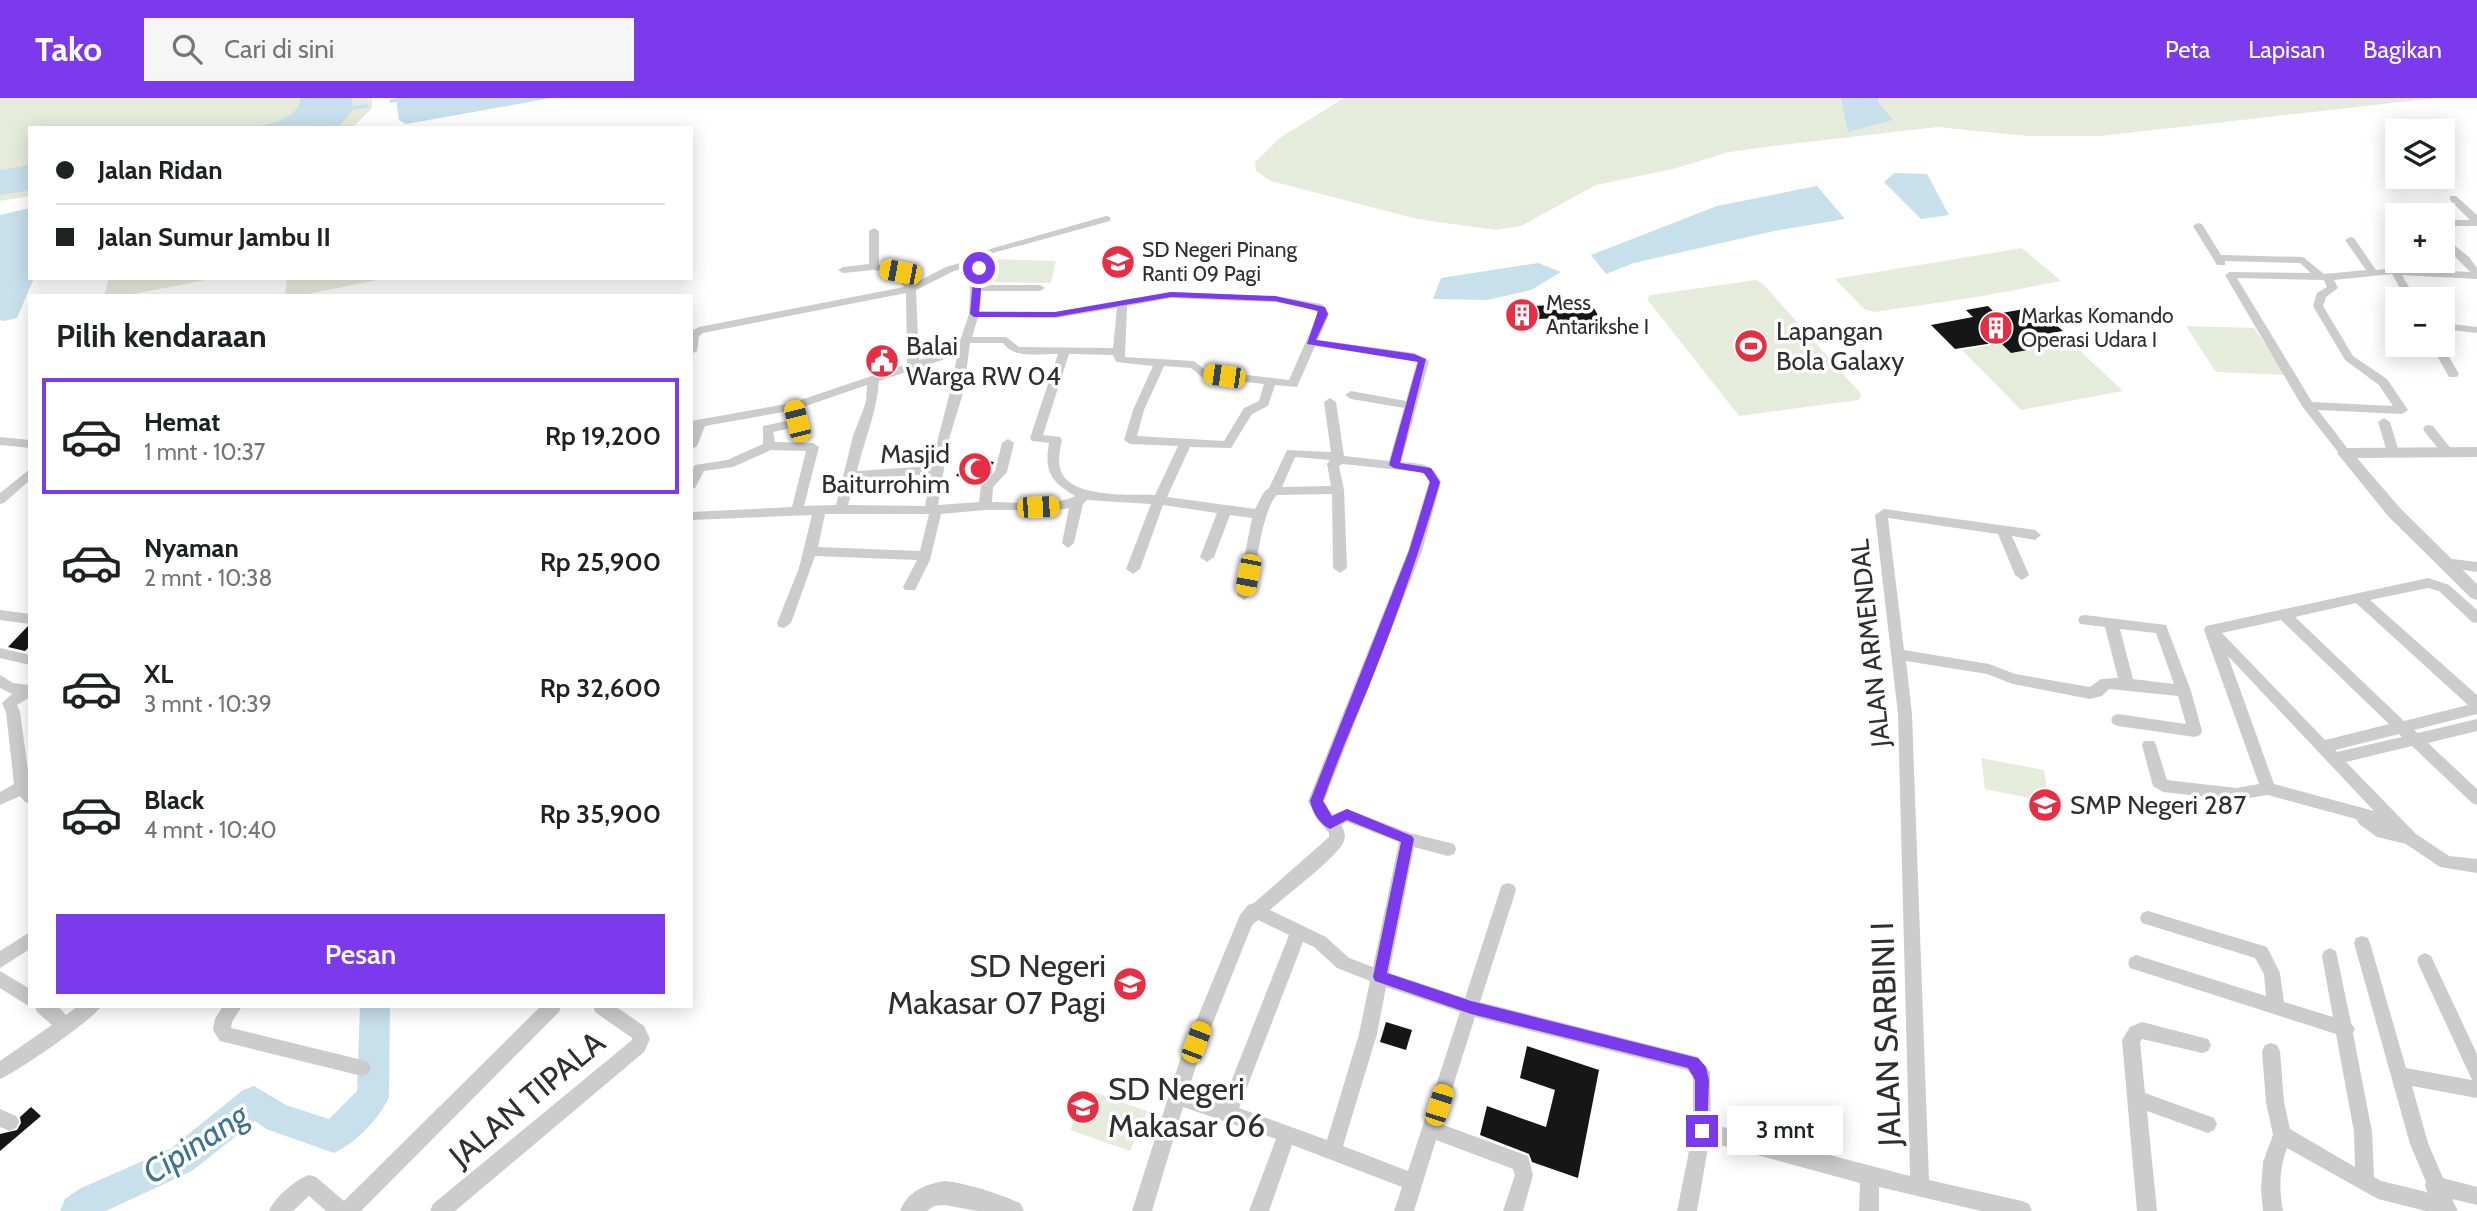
<!DOCTYPE html>
<html lang="id">
<meta charset="utf-8">
<style>
body{margin:0;font-family:Cabin,sans-serif;background:#f6f6f6;color:#202124;height:100vh;display:flex;flex-direction:column;font-size:26px;white-space:nowrap}
*{box-sizing:border-box;margin:0}
p{font-size:23px;color:#757577}
.icon{flex:none;width:38px;height:38px;fill:none;stroke:currentColor;stroke-width:2;stroke-linecap:round;stroke-linejoin:round}
.map{position:relative;flex:1;overflow:hidden}
.drawer{position:absolute;left:28px;top:196px;width:665px;height:714px;display:flex;flex-direction:column;background:#fff;border-radius:0px;box-shadow:0 4px 18px #0003}
.drawer>*{flex:none}
.guide{position:absolute;left:28px;top:28px;width:665px;height:154px;border-radius:0px;box-shadow:0 4px 18px #0003;display:grid;align-content:center;height:154px;padding:0 28px;background:#fff}
.buttons{position:absolute;left:2385px;top:21px;display:grid;gap:14px}
.buttons a{display:grid;place-items:center;width:70px;height:70px;border-radius:0px;background:#fff;box-shadow:0 4px 18px #0003;font-size:35px}
.end{position:absolute;width:32px;height:32px;margin:-16px;border:9px solid #7c3aed;background:#fff;box-shadow:0 0 0 4px #fff}
.from{border-radius:50%}
.bubble{position:absolute;height:49px;border-radius:0px;background:#fff;box-shadow:0 4px 18px #0003;font-size:23px;font-weight:600;line-height:49px;text-align:center}
.car{position:absolute;width:21px;height:42px;margin:-21px -10px;border-radius:9px;box-shadow:0 0 5px 2px #0007;background:linear-gradient(#f5c518 24%,#345 0 40%,#f5c518 0 76%,#345 0 86%,#f5c518 0)}
.guide b{display:flex;align-items:center;gap:24px;height:66px;font-size:26px}
.guide b+b{border-top:2px solid #e0e0e0}
.guide i{width:18px;height:18px;background:#202124}
ul{padding:0;list-style:none}
li{display:flex;align-items:center;gap:21px;height:116px;margin:0 14px 10px;padding:0 14px;border:4px solid transparent;border-radius:0px}
li div{flex:1}
li b{display:block;font-size:26px}
li em{font-style:normal;font-weight:600}
li.current{border-color:#7c3aed}
li>.icon{width:63px;height:63px;stroke-width:1.5}
h2{padding:0 28px;font-size:32px;line-height:84px}
.action{display:flex;gap:14px;margin-top:auto;padding:14px 28px}
.action a{flex:1;height:80px;border-radius:0px;background:#7c3aed;color:#fff;font-size:28px;font-weight:600;line-height:80px;text-align:center}
header{display:flex;align-items:center;gap:42px;box-sizing:border-box;height:98px;padding:0 35px;background:#7c3aed;color:#fff}
header strong{font-size:33px}
nav{display:flex;gap:38px;margin-inline-start:auto;font-size:24px}
.search{width:490px;height:63px;background:#f6f6f6;display:flex;align-items:center;gap:18px;box-sizing:border-box;padding:0 24px;border-radius:0px;color:#757577;font-size:26px}
.map>svg:first-child{display:block}
.green{fill:#e6ecdc}
.water{fill:#c8e0ec}
.lines{fill:none;stroke-linecap:round;stroke-linejoin:round}
.stream{stroke:#c8e0ec;stroke-width:3.5}
.river{fill:#c8e0ec;fill-rule:evenodd}
.building{fill:#161616}
.minor{fill:#ccc;fill-rule:evenodd}
.tertiary{fill:#ccc;fill-rule:evenodd}
.route{fill:#7c3aed}
.labels{text-anchor:middle;stroke-width:7;stroke-linejoin:round;paint-order:stroke}
.far-poi-label{font-size:21px;fill:#2f2f2f;stroke:#fff;text-anchor:start}
.poi-label{font-size:26px;fill:#2f2f2f;stroke:#fff;text-anchor:start}
.street-label{font-size:26px;fill:#2f2f2f;stroke:#fff}
.near-poi-label{font-size:32px;fill:#2f2f2f;stroke:#fff;text-anchor:end}
.near-street-label{font-size:32px;fill:#2f2f2f;stroke:#fff}
.near-water-label{font-size:33px;font-style:italic;fill:#3b7493;stroke:#fff}
</style>
<header>
<strong>Tako</strong>
<div class="search"><svg class="icon" aria-label="search" viewBox="0 0 24 24"><circle cx="10" cy="10" r="6"/><path d="M15 15l6 6"/></svg>Cari di sini</div>
<nav><a>Peta</a><a>Lapisan</a><a>Bagikan</a></nav>
</header>
<div class="map">
<svg width="2477" height="1113" viewBox="0 0 2477 1113">
<rect width="100%" height="100%" fill="#fff"/>
<g class="green">
<polygon points="0,0 372,0 372,10 352,30 30,30 30,98 0,103"/>
<polygon points="1344,0 2436,0 2101,38 2027,38 1937,29 1782,47 1729,54 1673,71 1596,87 1521,128 1496,132 1417,121 1271,83 1256,73 1255,64 1281,39"/>
<polygon points="2022,150 2061,183 1977,199 1874,214 1864,211 1835,181"/>
<polygon points="993,161 1056,163 1051,185 987,184"/>
<polygon points="109,180 216,180 123,198 104,198"/>
<polygon points="287,180 387,180 298,198 285,198"/>
<polygon points="1756,182 1763,186 1861,296 1859,302 1739,318 1647,201 1650,197"/>
<polygon points="2186,228 2254,230 2286,277 2216,274"/>
<polygon points="2061,235 2123,293 2021,312 1962,252"/>
<polygon points="1981,660 2044,672 2049,704 1985,691"/>
<polygon points="1088,992 1147,1013 1130,1053 1070,1032"/>
</g>
<g class="water">
<path d="M301,0H352L353,12L337,30H252C271,25 297,22 301,0Z"/>
<polygon points="396,0 552,0 406,26 399,22"/>
<polygon points="1841,0 1879,0 1878,4 1893,22 1848,34"/>
<polygon points="30,67 30,92 0,97 0,72"/>
<polygon points="1894,75 1927,76 1949,117 1921,121 1884,84"/>
<polygon points="1817,88 1845,121 1774,133 1634,165 1606,176 1591,157 1717,108"/>
<polygon points="30,110 30,180 34,180 17,220 3,223 0,222 0,117"/>
<polygon points="1538,165 1561,174 1531,192 1487,202 1433,201 1441,180"/>
</g>
<g class="lines">
<g class="stream">
<polyline points="391,3 396,2"/>
<polyline points="353,10 367,8"/>
</g>
<path class="river" d="M360,908H390L389,999C380,1020 355,1046 334,1055L266,1031L255,1023L192,1073L106,1113H60L65,1101L79,1091L170,1051L243,992L254,988L286,1007L329,1021L357,993Z"/>
</g>
<g class="building">
<polygon points="1561,202 1563,206 1590,203 1605,230 1564,234 1555,220 1525,222 1519,209 1550,207 1548,203"/>
<polygon points="1988,208 1996,216 2036,209 2063,233 2022,240 2033,251 2011,255 2000,244 1955,251 1931,227 1973,219 1966,212"/>
<polygon points="968,359 994,364 982,383 956,378"/>
<polygon points="28,528 30,548 25,553 8,549"/>
<polygon points="1386,924 1412,932 1406,952 1380,944"/>
<polygon points="1527,948 1599,972 1578,1080 1532,1064 1529,1056 1480,1037 1487,1008 1546,1029 1555,992 1520,980"/>
<polygon points="31,1009 41,1018 0,1053 0,1036 17,1032 21,1025 20,1019"/>
</g>
<g class="lines">
<g class="minor">
<polygon points="2450,98 2456,98 2477,117 2477,128 2443,128 2443,122 2470,122 2450,102"/>
<polygon points="1106,118 1110,119 1110,123 967,162 962,159"/>
<path d="M2198,125L2202,126L2221,157L2303,159L2324,176L2366,172L2345,142L2350,139L2354,140L2376,172L2395,170L2470,174L2443,146V138L2469,159L2477,170V181L2402,177L2416,201H2406L2392,176L2334,182L2338,190L2326,199L2323,208L2353,258L2387,281L2408,312L2402,316L2318,312L2351,355L2345,359L2341,358L2302,308L2225,177L2230,174L2311,175L2300,165L2225,163V167H2217L2193,128ZM2237,180L2324,182L2327,189L2317,195L2313,208L2345,262L2379,287L2393,308L2312,304Z"/>
<path d="M874,130L879,133V167L904,172L913,186L946,169L977,160L982,163L981,187H1040L1045,190L1040,193H981L980,213L1055,214L1171,194L1275,198L1322,206L1329,216L1318,242L1414,255L1429,263L1401,364C1421,366 1432,364 1441,384L1422,453L1324,703L1332,717L1347,711L1410,735L1454,746L1456,751L1454,756L1448,758L1414,749L1389,875L1465,900L1500,792L1502,787L1508,785L1514,787L1516,792L1480,904L1698,959L1710,974L1711,1026L1910,1078L1898,616L1875,417L1884,411L2035,432L2041,437L2035,442L2012,438L2029,477L2022,482L2015,477L1998,436L1888,420L1904,552L1989,566L2015,576L2090,589L2101,581L2118,580L2105,529L2080,526L2078,522L2080,518L2085,517L2166,527L2191,593L2202,633L2200,637L2195,639L2118,628L2113,626L2111,622L2113,618L2118,616L2186,626L2178,598L2109,591L2102,598L2090,601L2013,586L1987,576L1906,563L1912,616L1929,1082L2022,1103L2029,1106L2032,1113H1981L1879,1089V1113H1859L1860,1085L1709,1044L1697,1113H1677L1693,1033V978L1687,972L1475,919L1441,1026L1528,1058L1533,1077L1523,1113H1503L1515,1077L1513,1071L1436,1042L1414,1113H1394L1402,1089L1292,1047L1269,1113H1249L1276,1041L1183,1009L1152,1113H1132L1180,962L1240,817L1248,807L1254,805L1329,739V735L1316,720L1308,703L1408,453L1429,384L1426,378L1419,374L1343,366L1339,368L1344,392L1347,470L1340,475L1333,470L1332,396L1277,397C1262,411 1255,475 1251,497L1244,502L1237,497L1252,420L1230,417L1214,459L1207,464L1200,459L1217,415L1163,407L1140,471L1133,476L1126,471L1151,406L1087,402L1083,406L1074,445L1068,450L1062,445L1069,410L1056,412H985L941,416L930,462L915,492H905L903,489L917,462L815,458L791,525L784,530L779,529L777,525L799,470L812,417L691,422V414L792,409L806,353L771,352L733,369L704,373L695,390L691,391V373L695,367L727,362L763,346V328L791,322L789,313L705,328L697,348L691,352V323L792,305L907,266L906,195L703,235L699,238L697,253L691,256V233L699,229L904,189L896,176L874,172L843,175L838,172L843,169L869,166V133ZM971,168L969,216L958,249L919,262L916,192L954,173ZM1171,200L1275,204L1314,211L1318,216L1289,282L1205,272L1194,263L1125,259L1127,208ZM1117,210L1113,250L1019,249L1006,239H972L978,219L1055,220ZM970,245H1003C1014,261 1040,256 1058,256L1030,340L1032,343L1049,345C1044,374 1051,384 1075,398C1055,409 1015,404 992,404L993,389L1007,374L1014,345L1008,341L1002,345L995,373L981,388L979,404L938,407L949,341L964,292ZM1315,248L1411,261L1417,264L1406,303L1351,293L1345,297L1351,301L1404,310L1389,363L1344,358L1336,304L1330,300L1324,304L1331,354L1287,352L1269,390L1264,394L1255,411L1167,399L1190,349L1231,350L1252,316L1268,308L1275,287L1297,289ZM1069,256L1113,257L1116,264L1153,268L1133,312L1124,342L1130,346L1178,348L1155,397C1130,396 1067,401 1060,370C1058,361 1060,351 1062,342L1060,339L1043,337ZM957,257C952,295 939,330 932,368L857,373C864,343 877,314 879,283ZM1164,268L1191,270L1202,279L1264,286L1259,303L1244,310L1224,343L1137,338L1144,312ZM867,287L866,304L853,338L836,407L804,408L819,349L813,345L775,344L773,334L801,328L803,325L800,310ZM1295,359L1330,362L1327,366L1331,388L1282,389ZM931,376L925,408L848,407L855,381ZM825,416H929L920,453L818,449ZM2120,531L2156,535L2174,586L2133,581ZM1347,724L1399,744L1373,869L1349,860L1326,839L1270,812C1285,798 1338,759 1344,743C1346,737 1344,732 1341,727ZM1258,822L1289,837L1223,1004L1188,993L1198,962L1252,827ZM1303,844L1314,849L1337,870L1370,883L1359,936L1327,1042L1239,1010ZM1386,889L1460,914L1408,1073L1343,1048L1377,936Z"/>
<polygon points="2443,225 2477,229 2477,235 2443,231"/>
<polygon points="2431,247 2442,247 2459,276 2457,279 2449,279"/>
<polygon points="2384,320 2390,324 2399,354 2397,357 2389,357 2387,354 2378,324"/>
<polygon points="2429,327 2433,328 2452,352 2454,355 2452,358 2444,358 2425,334 2423,331 2425,328"/>
<polygon points="0,339 30,342 30,350 0,347"/>
<polygon points="30,371 30,382 4,405 0,406 0,395"/>
<polygon points="2444,460 2477,464 2477,474 2439,468 2437,465 2439,462"/>
<path d="M2428,480L2449,487L2477,512V525L2472,524L2439,493L2428,490L2370,502L2477,597V616L2414,632L2418,635L2477,621V633L2428,645L2477,691V707L2472,705L2412,648L2346,664L2416,736L2449,758L2477,761V775L2440,769L2406,746L2377,739L2359,726L2356,721L2268,697L2236,702L2163,694L2153,688L2142,647L2144,643H2154L2156,647L2167,682L2236,690L2259,686L2204,532L2206,528ZM2356,505L2468,607L2404,623L2295,519ZM2281,522L2389,626L2325,642L2222,535ZM2228,558L2374,713L2274,686ZM2399,636L2402,639L2337,654L2335,652Z"/>
<polygon points="0,512 30,516 30,526 0,522"/>
<polygon points="0,550 30,557 30,567 0,560"/>
<polygon points="0,577 13,585 30,587 30,599 17,607 20,614 30,688 30,706 25,704 20,698 0,707 0,694 14,686 6,614 2,605 12,596 0,590"/>
<path d="M2148,813L2267,849L2280,875L2284,904L2333,919L2322,858L2324,853L2330,850L2336,853L2351,925L2355,931L2353,935L2372,1034L2374,1079L2381,1083L2431,1095L2427,1094L2425,1087L2426,1084L2410,1046L2354,845L2356,840L2362,838L2368,840L2370,845L2406,970L2472,982L2417,863L2419,858L2425,855L2431,858L2477,956V1000L2412,988L2428,1045L2443,1080L2477,1089V1107L2452,1101L2458,1113H2426L2378,1101L2287,1050C2279,1071 2279,1091 2283,1113H2263L2261,1091L2263,1064L2273,1037L2266,1004L2262,953L2265,947L2271,945L2277,947L2280,953L2284,1004L2290,1031L2355,1069L2354,1034L2336,936L2130,870L2128,865L2130,860L2136,857L2266,898L2264,876L2255,860L2142,825L2140,820L2142,815Z"/>
<polygon points="30,834 30,851 0,870 0,853"/>
<polygon points="0,873 30,891 30,908 32,908 30,909 0,890"/>
<path d="M35,908H58L66,917L78,908H101C97,919 14,976 0,981V963L52,927L37,914Z"/>
<polygon points="223,908 242,908 232,924 231,930 362,962 368,964 371,970 368,976 362,978 220,943 213,932 215,921"/>
<path d="M541,908H561L559,914L361,1113H326L309,1098L293,1113H269C275,1099 295,1082 309,1077L316,1079L344,1103Z"/>
<polygon points="593,908 615,908 644,928 650,941 644,954 455,1113 430,1113 433,1106 632,942 632,940 595,914"/>
<polygon points="2142,924 2208,941 2211,947 2208,953 2202,955 2142,941 2140,944 2145,995 2214,1020 2217,1026 2214,1032 2208,1035 2147,1013 2157,1113 2137,1113 2122,942 2130,929"/>
<polygon points="0,1011 16,1018 19,1024 16,1030 10,1033 0,1029"/>
</g>
<g class="tertiary">
<polygon points="2477,349 2477,359 2357,360 2400,410 2477,486 2477,502 2471,500 2388,418 2337,355 2345,350"/>
<path d="M945,1083C971,1086 996,1095 1020,1105L1024,1113H977L945,1107L934,1108L927,1113H900C908,1093 925,1086 945,1083Z"/>
</g>
</g>
<path class="route" d="M979,168L983,170L979,214H1055L1171,194L1275,198L1325,209L1328,216L1316,242L1414,256L1426,261L1400,365L1431,370L1440,384C1420,453 1396,521 1369,588C1353,626 1337,663 1323,703L1332,718L1347,711L1412,738L1414,741L1387,875L1471,903L1698,960L1706,969L1709,982L1707,1038L1702,1041L1697,1038L1695,1033V982L1688,970L1471,916L1375,883L1373,879L1401,744L1347,722L1330,731C1320,727 1312,713 1310,703L1409,453L1430,384L1424,375L1394,370L1389,367L1418,264L1307,246L1318,213L1275,203L1171,199L1055,219H974L970,216L974,170Z"/>
<defs>
<g id="school-disc" transform="scale(1.75)"><circle r="9.5" fill="#e82e43" stroke="#fff"/><path d="M0-5L7-2L0 1L-7-2ZM-4 1L0 2.5L4 1V4Q0 6-4 4Z" fill="#fff"/></g>
<g id="building-disc" transform="scale(1.75)"><circle r="9.5" fill="#e82e43" stroke="#fff"/><path d="M-4-6H4V6H1V3H-1V6H-4ZM-2.5-4.3h1.7v1.8h-1.7ZM.8-4.3h1.7v1.8H.8ZM-2.5-1h1.7V.8h-1.7ZM.8-1h1.7V.8H.8Z" fill="#fff"/></g>
<g id="stadium-disc" transform="scale(1.75)"><circle r="9.5" fill="#e82e43" stroke="#fff"/><path d="M0-5a6.5 5 0 1 0 0 10a6.5 5 0 1 0 0-10ZM-3.5-1.8h7v3.6h-7Z" fill="#fff"/></g>
<g id="civic-disc" transform="scale(1.75)"><circle r="9.5" fill="#e82e43" stroke="#fff"/><path d="M-.6-6.5H3V-4.5H.6V-3L4-1V1h2V6H-6V1h2V-1L-.6-3ZM-1.2 2.5V6h2.4V2.5Z" fill="#fff"/></g>
<g id="mosque-disc" transform="scale(1.75)"><circle r="9.5" fill="#e82e43" stroke="#fff"/><path d="M3.5-4.9A6 6 0 1 0 3.5 4.9A5 5 0 1 1 3.5-4.9Z" fill="#fff"/></g>
</defs>
<g fill-rule="evenodd">
<use href="#school-disc" x="1118" y="164"/>
<use href="#building-disc" x="1522" y="217"/>
<use href="#building-disc" x="1996" y="230"/>
<use href="#stadium-disc" x="1751" y="248"/>
<use href="#civic-disc" x="882" y="263"/>
<use href="#mosque-disc" x="975" y="371"/>
<use href="#school-disc" x="2045" y="707"/>
<use href="#school-disc" x="1130" y="886"/>
<use href="#school-disc" x="1083" y="1009"/>
</g>
<g class="labels">
<g class="far-poi-label">
<text x="1142" y="159">SD Negeri Pinang<tspan x="1142" dy="24">Ranti 09 Pagi</tspan></text>
<text x="1546" y="212">Mess<tspan x="1546" dy="24">Antarikshe I</tspan></text>
<text x="2021" y="225">Markas Komando<tspan x="2021" dy="24">Operasi Udara I</tspan></text>
</g>
<g class="poi-label">
<text x="1776" y="242">Lapangan<tspan x="1776" dy="30">Bola Galaxy</tspan></text>
<text x="906" y="257">Balai<tspan x="906" dy="30">Warga RW 04</tspan></text>
<text x="950" y="365" text-anchor="end">Masjid<tspan x="950" dy="30">Baiturrohim</tspan></text>
<text x="2070" y="716">SMP Negeri 287</text>
</g>
<g class="street-label">
<text transform="translate(1870 545) rotate(-96)" y="9">JALAN ARMENDAL</text>
</g>
<g class="near-poi-label">
<text x="1106" y="879">SD Negeri<tspan x="1106" dy="37">Makasar 07 Pagi</tspan></text>
<text x="1108" y="1002" text-anchor="start">SD Negeri<tspan x="1108" dy="37">Makasar 06</tspan></text>
</g>
<g class="near-street-label">
<text transform="translate(1886 936) rotate(-92)" y="11">JALAN SARBINI I</text>
<text transform="translate(527 1001) rotate(-40)" y="11">JALAN TIPALA</text>
</g>
<g class="near-water-label">
<text transform="translate(195 1045) rotate(-33)" y="12">Cipinang</text>
</g>
</g>
</svg>
<div class="buttons">
<a><svg class="icon" aria-label="layers" viewBox="0 0 24 24"><path d="M12 4l9 5-9 5-9-5zM3 14l9 5 9-5"/></svg></a>
<a>+</a>
<a>−</a>
</div>
<i class="end from" style="left:979px;top:170px"></i>
<i class="end" style="left:1702px;top:1033px"></i>
<div class="bubble" style="left:1727px;top:1008px;width:116px">3 mnt</div>
<i class="car" style="left:900px;top:174px;rotate:281deg"></i>
<i class="car" style="left:1224px;top:278px;rotate:278deg"></i>
<i class="car" style="left:797px;top:323px;rotate:346deg"></i>
<i class="car" style="left:1038px;top:409px;rotate:88deg"></i>
<i class="car" style="left:1248px;top:477px;rotate:191deg"></i>
<i class="car" style="left:1196px;top:944px;rotate:21deg"></i>
<i class="car" style="left:1439px;top:1007px;rotate:18deg"></i>
<div class="guide">
<b><i class="from"></i>Jalan Ridan</b>
<b><i></i>Jalan Sumur Jambu II</b>
</div>
<section class="drawer">
<h2>Pilih kendaraan</h2>
<ul>
<li class="current"><svg class="icon" aria-label="car" viewBox="0 0 24 24"><path d="M5 17H2v-5l4-1 3-4h7l3 4 3 1v5h-3M9 17h6M6 11h13"/><circle cx="7" cy="17" r="2"/><circle cx="17" cy="17" r="2"/></svg><div><b>Hemat</b><p>1 mnt · 10:37</p></div><em>Rp 19,200</em></li>
<li><svg class="icon" aria-label="car" viewBox="0 0 24 24"><path d="M5 17H2v-5l4-1 3-4h7l3 4 3 1v5h-3M9 17h6M6 11h13"/><circle cx="7" cy="17" r="2"/><circle cx="17" cy="17" r="2"/></svg><div><b>Nyaman</b><p>2 mnt · 10:38</p></div><em>Rp 25,900</em></li>
<li><svg class="icon" aria-label="car" viewBox="0 0 24 24"><path d="M5 17H2v-5l4-1 3-4h7l3 4 3 1v5h-3M9 17h6M6 11h13"/><circle cx="7" cy="17" r="2"/><circle cx="17" cy="17" r="2"/></svg><div><b>XL</b><p>3 mnt · 10:39</p></div><em>Rp 32,600</em></li>
<li><svg class="icon" aria-label="car" viewBox="0 0 24 24"><path d="M5 17H2v-5l4-1 3-4h7l3 4 3 1v5h-3M9 17h6M6 11h13"/><circle cx="7" cy="17" r="2"/><circle cx="17" cy="17" r="2"/></svg><div><b>Black</b><p>4 mnt · 10:40</p></div><em>Rp 35,900</em></li>
</ul>
<div class="action"><a>Pesan</a></div>
</section>
</div>
